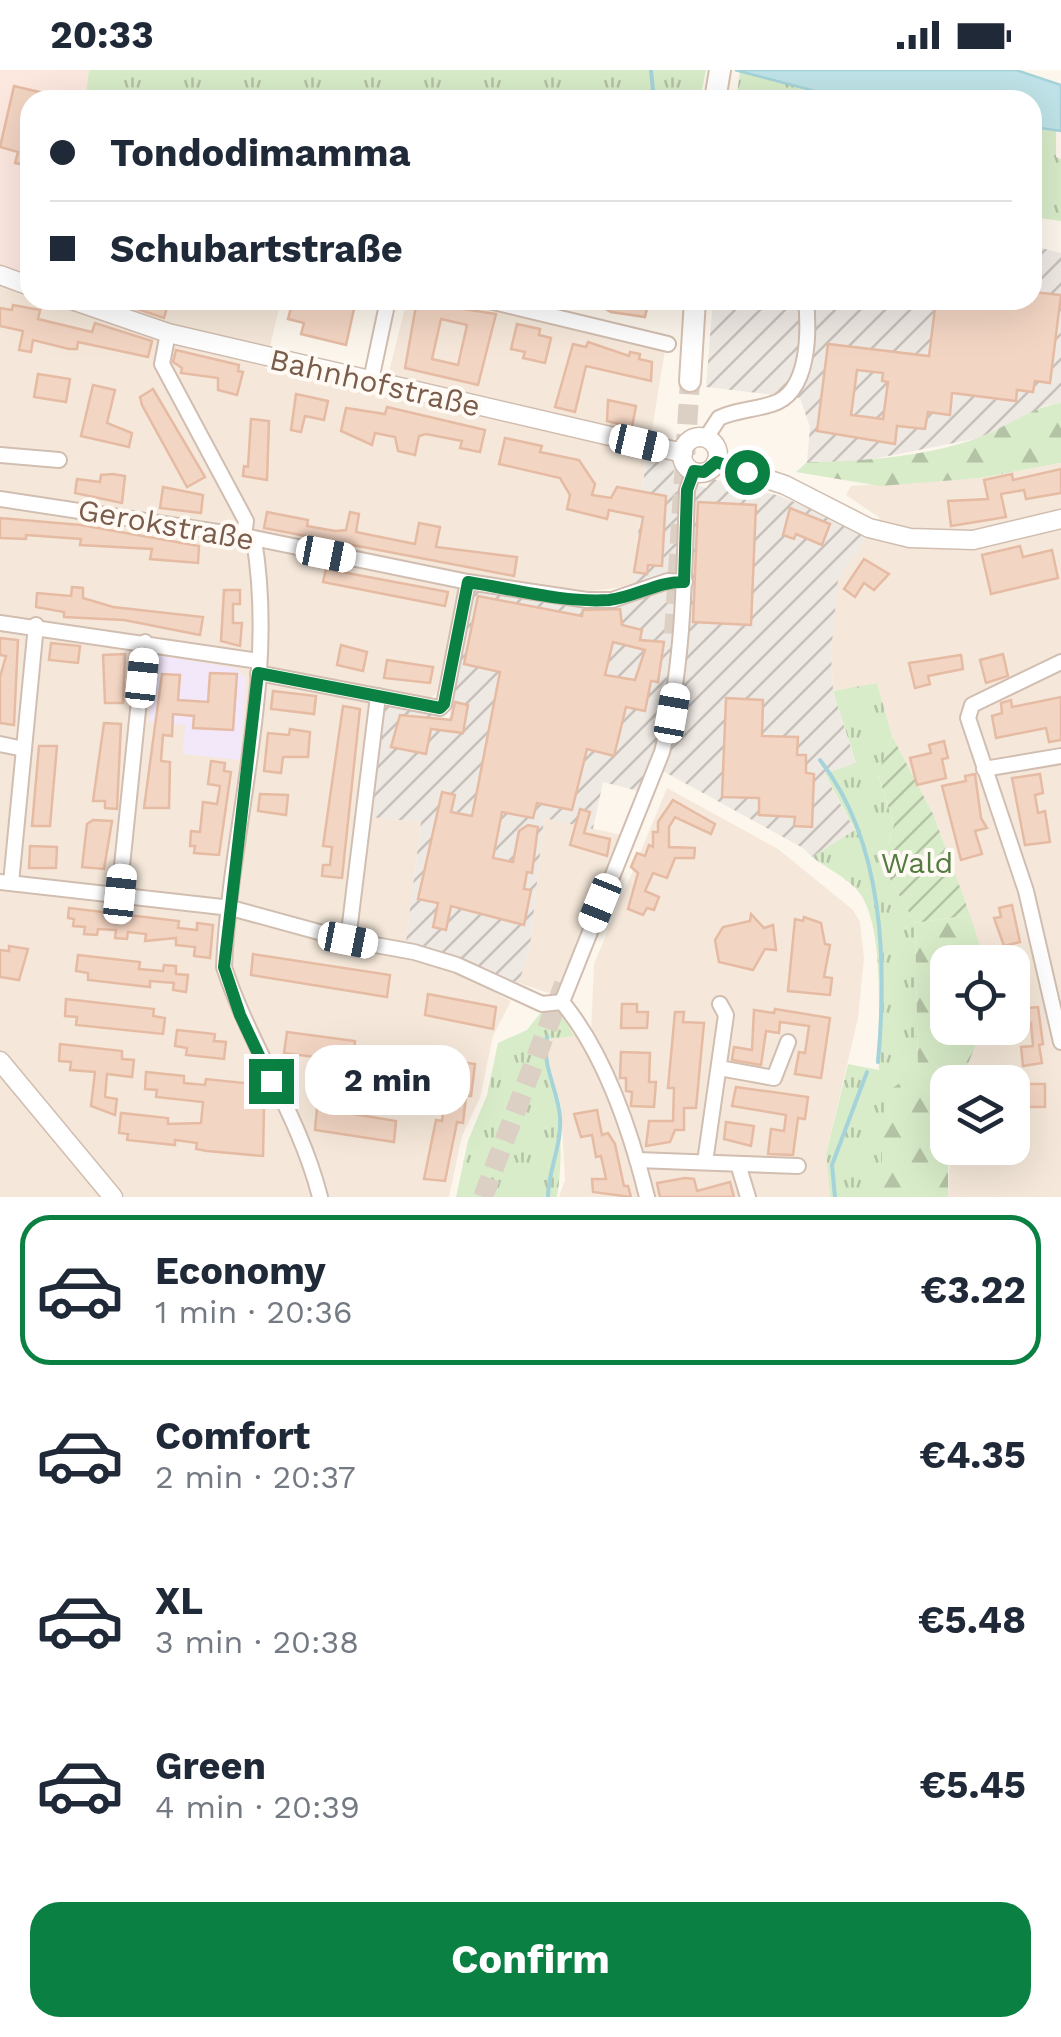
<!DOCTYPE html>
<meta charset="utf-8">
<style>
body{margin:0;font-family:"Work Sans",sans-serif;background:#f2f2f3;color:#1f2937;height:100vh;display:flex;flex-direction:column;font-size:38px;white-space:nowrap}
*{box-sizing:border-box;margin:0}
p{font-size:32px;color:#747a83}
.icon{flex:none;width:55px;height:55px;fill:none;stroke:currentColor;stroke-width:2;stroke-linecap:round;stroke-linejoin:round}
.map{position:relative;height:1127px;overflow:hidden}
.drawer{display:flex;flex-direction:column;background:#fff;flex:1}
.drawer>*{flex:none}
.banner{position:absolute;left:20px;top:20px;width:1022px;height:220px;border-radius:30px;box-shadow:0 10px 40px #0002;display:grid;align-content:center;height:220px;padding:0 30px;background:#fff}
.tools{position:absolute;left:930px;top:875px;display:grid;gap:20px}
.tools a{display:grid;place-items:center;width:100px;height:100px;border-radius:20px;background:#fff;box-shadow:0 10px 40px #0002;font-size:50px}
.end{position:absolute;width:45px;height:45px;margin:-22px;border:12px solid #0b8043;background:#fff;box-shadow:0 0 0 5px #fff}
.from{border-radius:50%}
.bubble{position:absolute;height:70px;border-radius:30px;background:#fff;box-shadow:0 10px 40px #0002;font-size:32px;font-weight:700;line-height:70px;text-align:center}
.car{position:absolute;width:30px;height:60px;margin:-30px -15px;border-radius:12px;box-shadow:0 0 8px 2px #0007;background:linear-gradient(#fff 24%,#345 0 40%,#fff 0 76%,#345 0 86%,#fff 0)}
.banner b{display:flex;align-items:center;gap:35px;height:95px;font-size:38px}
.banner b+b{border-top:2px solid #e0e1e3}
.banner i{width:25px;height:25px;background:#1f2937}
ul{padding:18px 0 0;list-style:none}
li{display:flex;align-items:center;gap:30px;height:150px;margin:0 20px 15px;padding:0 10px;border:5px solid transparent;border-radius:30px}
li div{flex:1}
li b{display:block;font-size:38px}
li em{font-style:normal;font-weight:700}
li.current{border-color:#0b8043}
li>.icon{width:90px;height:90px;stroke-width:1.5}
.action{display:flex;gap:20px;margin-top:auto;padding:20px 30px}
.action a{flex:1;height:115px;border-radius:30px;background:#0b8043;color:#fff;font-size:40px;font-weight:700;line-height:115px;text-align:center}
.status{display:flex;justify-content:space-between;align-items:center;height:70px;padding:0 50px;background:#fff;direction:ltr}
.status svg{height:28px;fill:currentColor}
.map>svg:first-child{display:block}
.residential{fill:#f5e8da}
.commercial{fill:#fde8e0}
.industrial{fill:url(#industrial-furrows)}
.education{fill:#f3e8fa}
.grass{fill:url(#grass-tufts)}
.forest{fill:url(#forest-firs)}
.garden{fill:url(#garden-furrows)}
.water{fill:#bfe3e8;stroke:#a5d3da;stroke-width:2.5}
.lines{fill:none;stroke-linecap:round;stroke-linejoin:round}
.stream{stroke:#a5d3da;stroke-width:4}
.building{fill:#f3d5c3;stroke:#e6bba3;stroke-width:2.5;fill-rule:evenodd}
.secondary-tunnel{stroke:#dcd0c4;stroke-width:20;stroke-dasharray:20 10;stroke-linecap:butt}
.minor-casing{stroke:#d1beb0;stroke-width:18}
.tertiary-casing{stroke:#d1beb0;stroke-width:21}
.secondary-casing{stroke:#d6c0b0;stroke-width:24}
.minor{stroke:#fff;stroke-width:14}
.tertiary{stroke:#fff;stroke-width:18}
.secondary{stroke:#fff;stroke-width:20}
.route{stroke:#0b8043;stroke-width:12}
.labels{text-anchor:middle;stroke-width:8;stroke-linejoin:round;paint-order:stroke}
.street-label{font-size:30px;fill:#7a5c4d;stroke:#fffaf3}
.park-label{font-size:30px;fill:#537a41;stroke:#fffaf3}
</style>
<div class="status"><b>20:33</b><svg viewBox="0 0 49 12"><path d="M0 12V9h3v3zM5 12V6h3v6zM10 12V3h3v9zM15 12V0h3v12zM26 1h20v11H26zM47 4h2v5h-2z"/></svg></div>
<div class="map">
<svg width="1061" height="1127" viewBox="0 0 1061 1127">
<defs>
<pattern id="industrial-furrows" width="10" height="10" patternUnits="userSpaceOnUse" patternTransform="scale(2.5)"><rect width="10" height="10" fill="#efe9e4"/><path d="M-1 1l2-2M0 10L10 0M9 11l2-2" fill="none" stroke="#c7c0bb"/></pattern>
<pattern id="grass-tufts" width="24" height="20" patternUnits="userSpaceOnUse" patternTransform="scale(2.5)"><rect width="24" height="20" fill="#d8ecc9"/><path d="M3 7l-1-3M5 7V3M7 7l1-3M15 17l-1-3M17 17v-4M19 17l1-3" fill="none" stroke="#b4c2a5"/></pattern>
<pattern id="forest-firs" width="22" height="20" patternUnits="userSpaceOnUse" patternTransform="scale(2.5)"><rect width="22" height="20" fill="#d8ecc9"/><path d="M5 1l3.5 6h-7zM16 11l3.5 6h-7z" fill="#b4c2a5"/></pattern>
<pattern id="garden-furrows" width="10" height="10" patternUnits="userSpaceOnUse" patternTransform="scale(2.5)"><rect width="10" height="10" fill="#d8ecc9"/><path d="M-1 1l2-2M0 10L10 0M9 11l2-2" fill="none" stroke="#b4c2a5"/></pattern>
</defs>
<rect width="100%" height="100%" fill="#fdf6ec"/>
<g class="residential">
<polygon points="30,170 30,230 281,230 265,298 384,322 407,230 475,230 474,237 665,280 652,360 648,360 633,516 590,521 463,504 436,624 430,628 370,617 356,745 421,752 404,889 453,900 511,931 493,966 480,1028 462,1066 449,1127 0,1127 0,194 21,200"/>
<polygon points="1061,393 1061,1127 948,1127 950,1078 1012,1078 1012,1012 961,1012 982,958 1012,958 1012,892 985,892 936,750 892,666 877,613 833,621 831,582 837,510 880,448 846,425 851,416 980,408"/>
<polygon points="667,718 778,779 853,840 860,852 864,888 858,948 826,1084 830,1127 559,1127 565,1110 561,1037 546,982 547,969 591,961 594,894"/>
<polygon points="544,748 622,765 561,916 548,923 519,913 530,876"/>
</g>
<polygon class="commercial" points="0,0 89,0 85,30 30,30 30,170 21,201 0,194"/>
<g class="industrial">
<polygon points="1033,176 1061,183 1061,333 1047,335 979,368 858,392 807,392 810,357 800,328 706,317 713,230 1032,230"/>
<polygon points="646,385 675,392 673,407 706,418 713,409 780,426 869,464 838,510 831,582 833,621 856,694 825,705 855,761 812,787 803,778 650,694 638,721 603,712 593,759 544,748 530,876 519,913 406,872 421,752 370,747 382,636 449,648 473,522 480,519 606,538 631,533"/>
</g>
<polygon class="education" points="155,585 236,598 246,609 240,690 183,684 185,655 149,652"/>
<g class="grass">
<polygon points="89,0 706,0 700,30 85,30"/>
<polygon points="740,2 849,30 736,30"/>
<polygon points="1033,57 1056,60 1056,87 1061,89 1061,151 1033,147"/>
<path d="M877,613L892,666L878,705L894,755L882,795L915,853L918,1002L882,1065V1127H830L826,1084L848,994L879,1000C877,953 886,864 861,825C851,810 827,798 812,787L855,760L825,704L856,693L833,621Z"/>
<path d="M559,938L574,966L549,969C541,993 551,1007 556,1031C562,1063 562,1096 557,1127H456L468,1071L487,1025L498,973L527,960L542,941Z"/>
</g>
<g class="forest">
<path d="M1061,333V393L980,408L880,416L796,402L807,392C860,392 933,386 983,366C1009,355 1033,337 1061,333Z"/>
<polygon points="970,845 985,892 948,892 948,958 982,958 961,1012 948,1012 948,1127 882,1127 882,1065 889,1020 918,1002 915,853"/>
</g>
<polygon class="garden" points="892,666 934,746 970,845 915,853 882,795 894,755 878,704"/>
<polygon class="water" points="735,0 1016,0 1061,15 1061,61 1033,57 1032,30 849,30"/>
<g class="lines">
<g class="stream">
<polyline points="651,0 654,30"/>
<path d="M820,690C884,772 887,892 878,992"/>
<path d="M547,967C541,995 558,1019 560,1047C562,1076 548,1100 548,1127"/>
<polyline points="835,1127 832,1095 867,1002"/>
</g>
</g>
<g class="building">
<polygon points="14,16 56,26 30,30 30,96 15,93 18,82 0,77"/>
<path d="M1032,222L1061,225L1050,313L1035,311L1033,322L1017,320L1016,331L952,323L950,345L928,342L925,359L897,356L895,374L817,361L828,274L929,286L936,230H1032ZM857,300L883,303L882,311L888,312L883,349L851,345Z"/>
<polygon points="110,230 154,230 168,234 164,248"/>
<polygon points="293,230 356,230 346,275 301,264 304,253 288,249"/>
<path d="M417,230H446L444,236L496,244L478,315L405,298ZM441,249L467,255L458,295L432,289Z"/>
<polygon points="589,230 649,230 645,247 611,242"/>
<polygon points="13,235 40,240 38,249 92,262 95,253 152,271 148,287 78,272 77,279 69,279 33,270 31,282 19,280 23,261 0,256 0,238 12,240"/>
<polygon points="517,254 540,259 539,265 551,268 545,293 523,288 525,282 511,279"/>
<polygon points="588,272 629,286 630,282 640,284 639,289 652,292 651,311 586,296 575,342 555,337 573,274 586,277"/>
<polygon points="176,280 239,295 238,301 243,302 237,325 218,320 218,308 181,303 182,298 173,292"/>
<polygon points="38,304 70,309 66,332 34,327"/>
<polygon points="93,315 115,320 107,353 132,363 129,377 81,366"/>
<polygon points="153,319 205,407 187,417 142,335 140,327"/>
<polygon points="296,324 328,331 324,350 305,346 301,362 291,360"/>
<polygon points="608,330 636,336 632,357 607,351"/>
<polygon points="387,337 485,360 480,382 460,378 462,371 426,364 419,366 415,385 398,381 395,367 375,363 372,375 341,361 346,338 385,344"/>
<polygon points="251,349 269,351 267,410 243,406 244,396 248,397"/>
<polygon points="505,368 542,376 540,382 579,390 595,414 592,425 611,428 617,417 666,426 662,496 648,495 647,504 634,502 643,447 609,440 607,449 567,439 570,425 560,408 499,394"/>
<polygon points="1061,399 1061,423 1026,429 1024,420 1001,424 1006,447 951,456 948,431 988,429 984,410 1012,404 1013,410"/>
<polygon points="113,404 125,406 122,433 75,423 77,409 100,412 101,405"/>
<polygon points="163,417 203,425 201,443 160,438"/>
<polygon points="698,432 756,435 751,555 693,552"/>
<polygon points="790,438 830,454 822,475 796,464 794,469 783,465"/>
<polygon points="267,442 308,450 307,456 335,461 346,460 350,442 359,444 356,462 415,474 419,453 440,457 436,477 517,487 514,506 264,458"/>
<polygon points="0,448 81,455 199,476 198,493 150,489 152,479 80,475 81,469 26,465 26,469 0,468"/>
<polygon points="1020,476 1023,487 1052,480 1058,508 991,524 982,485"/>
<polygon points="864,489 889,504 874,520 864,513 855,527 844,519"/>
<polygon points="326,499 448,522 445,536 323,512"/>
<polygon points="72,517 83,518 83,528 113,537 203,547 200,565 124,550 64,547 64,542 36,537 37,523 71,526"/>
<polygon points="224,520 240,520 240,534 233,534 233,553 242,553 240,576 221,571"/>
<path d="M478,526L582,546L583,540L620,539L622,555L642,560L640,570L664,572L658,612L651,611L645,641L626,637L614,686L587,679L572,740L537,733L533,748L502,742L493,788L513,792L519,761L528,755L538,757L532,803L527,802L524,819L531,820L524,855L451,836L446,860L433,857L438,833L418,829L442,722L455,725L451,742L472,746L477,721L500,602L464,594ZM613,572L645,580L635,610L605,605Z"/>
<polygon points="0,568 18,570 14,655 0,653 0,607 6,586 0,585"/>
<polygon points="51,573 80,576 78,593 49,590"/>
<polygon points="341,575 367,582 363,601 337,595"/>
<polygon points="125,584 123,633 105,633 103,585"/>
<polygon points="1003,584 1008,606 986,613 980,590"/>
<polygon points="961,585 963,599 928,606 930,614 915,618 909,593"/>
<polygon points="387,590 433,597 430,613 384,608"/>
<polygon points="210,603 237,604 233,660 193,658 194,646 173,644 172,666 163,665 161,691 170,692 169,738 144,738 162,604 180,605 178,630 208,632"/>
<polygon points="273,621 316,626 314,644 271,639"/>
<polygon points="1061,627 1061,670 1049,672 1046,658 996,668 992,646 1002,643 1001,633 1011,630 1012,637"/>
<polygon points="726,628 763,630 762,666 798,667 797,685 806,685 806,703 814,704 812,757 794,756 795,747 759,745 759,728 722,727"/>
<polygon points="455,632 468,635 463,663 431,659 426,684 391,677 400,645 451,650"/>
<polygon points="343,636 360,639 342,808 322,806 323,795 330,795 332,777 323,776"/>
<polygon points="104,653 121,654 117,739 105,738 105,731 93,731"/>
<polygon points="290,659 310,662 308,687 283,687 281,703 264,701 268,663 289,665"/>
<polygon points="944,671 948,688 942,689 946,708 917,715 910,688 931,683 929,675"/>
<polygon points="39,676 57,676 50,756 32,756"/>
<polygon points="211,691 225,693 224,701 231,702 219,785 194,783 195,776 190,776 191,761 200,762 203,732 217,734 220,716 208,714"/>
<polygon points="975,704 981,748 987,758 975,761 982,784 961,790 942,716 966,711 965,706"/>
<polygon points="1040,704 1043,723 1035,725 1038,743 1045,741 1050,772 1025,775 1012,708"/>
<polygon points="260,724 288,725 286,745 258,741"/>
<polygon points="673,730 715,754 711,764 675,747 669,757 669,777 695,778 694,788 675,788 667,808 653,803 645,821 659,827 654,840 647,838 643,845 628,839 638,803 631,797 637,783 645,786 649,775 653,777 653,762 658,762 658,752"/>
<polygon points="580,739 590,742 584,763 610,769 607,786 570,775"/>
<polygon points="93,750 112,751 104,799 82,797 87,754"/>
<polygon points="30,776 57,777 56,798 29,798"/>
<polygon points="1012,835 1020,872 1004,876 994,848 1001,847 999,838"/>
<polygon points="69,838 179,851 178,858 197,860 197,853 213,855 210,888 194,886 195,877 176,875 176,868 145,871 146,864 128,862 127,869 115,868 116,860 98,859 97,865 84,864 85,857 73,856 74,849 68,848"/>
<polygon points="751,844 764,858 773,855 776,880 765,879 753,900 719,892 715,870 723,857 750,851"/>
<polygon points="804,847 821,853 825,874 830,875 824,907 832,908 830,925 788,921 795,849 803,851"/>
<polygon points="9,876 28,879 19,910 0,907 0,880 9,881"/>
<polygon points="253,884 390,905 387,927 251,905"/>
<polygon points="78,885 140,892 139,899 163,901 164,895 176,896 176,904 188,905 186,922 173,920 174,913 150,911 150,917 88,910 88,903 76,901"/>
<polygon points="428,924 496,937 493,959 425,945"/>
<polygon points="1027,927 1028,938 1038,937 1043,974 1039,975 1042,993 1023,996 1021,977 1033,976 1031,953 1018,955 1014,928"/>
<polygon points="66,929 154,939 153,946 165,948 163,964 76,955 77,947 65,946"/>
<polygon points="622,934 637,934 637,942 648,942 647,958 621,958"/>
<polygon points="775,939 830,948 821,1008 795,1004 799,982 805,983 809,956 780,952 779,963 766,961 761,995 732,990 734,977 752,980 754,940 774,943"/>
<polygon points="675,942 684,942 683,952 704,953 696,1038 684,1038 684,1060 675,1060 670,1072 646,1076 649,1051 673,1051 674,1018 668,1018"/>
<polygon points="177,960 215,964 214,971 226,972 224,989 186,985 187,978 175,976"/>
<polygon points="287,962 355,971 353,992 284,983"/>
<polygon points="60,974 122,981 122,989 134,990 132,1007 107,1004 105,1027 117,1029 115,1045 91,1036 95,1002 70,1000 71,992 59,991"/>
<polygon points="621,982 650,983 649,1012 656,1012 654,1037 631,1036 632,1022 626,1021 626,1008 620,1008"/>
<polygon points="454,991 475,994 471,1026 466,1026 463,1053 457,1052 445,1111 424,1109 436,1050 442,1051 445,1023 450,1024"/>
<polygon points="146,1002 184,1006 184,1013 205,1015 206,1009 254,1014 252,1037 264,1038 263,1086 207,1081 196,1079 197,1073 175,1070 175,1075 127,1070 128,1064 119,1063 121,1043 168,1048 168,1054 201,1053 203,1032 156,1027 157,1020 145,1019"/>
<polygon points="1018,1014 1045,1014 1045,1037 1017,1037"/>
<polygon points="736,1017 808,1027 805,1049 798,1048 793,1085 768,1084 771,1059 784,1061 786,1045 732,1036"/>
<polygon points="317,1038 396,1051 394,1072 315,1060"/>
<polygon points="597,1040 602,1065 608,1063 615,1074 624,1116 628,1116 631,1127 593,1122 592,1109 606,1109 601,1086 596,1087 592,1065 581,1067 574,1044"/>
<polygon points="726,1052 754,1056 751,1076 724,1069"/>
<polygon points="685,1108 694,1109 697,1121 730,1112 734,1127 660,1127 657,1113"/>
</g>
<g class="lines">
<g class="secondary-tunnel">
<polyline points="674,564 690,311"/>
<polyline points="483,1127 564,914"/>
</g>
<g class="minor-casing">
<g id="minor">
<polyline points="485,230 668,274"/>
<polyline points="168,263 162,294 246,451 244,466"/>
<polyline points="371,310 388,230"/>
<path d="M706,368L719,348C736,340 754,340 772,334C810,323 809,261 806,230"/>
<polyline points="0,385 59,390"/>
<polyline points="0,429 244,466 468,512 587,530 612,530 668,511 685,512"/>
<path d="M254,470C278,613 230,755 224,897C250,976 300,1047 320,1127"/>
<polyline points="0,553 259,591"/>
<polyline points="1061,592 972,635 968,648 1026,821 1061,972"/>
<polyline points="258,603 440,638 444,634 468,512"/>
<polyline points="0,674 24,679"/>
<polyline points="984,699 1061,686"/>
<polyline points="0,812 231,838 348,870 414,882 457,895 542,934 562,932"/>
<polyline points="11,813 36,555"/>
<polyline points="119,825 145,572"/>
<polyline points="348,870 378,626"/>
<path d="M562,932L662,682C684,595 684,509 687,420L694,401"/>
<path d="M562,932C605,984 631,1062 647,1127"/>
<polyline points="719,998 774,1008 788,972"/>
<polyline points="637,1090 798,1096"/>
<polyline points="705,1092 726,945 720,934"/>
<polyline points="738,1094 748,1127"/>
</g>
</g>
<g class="tertiary-casing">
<g id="tertiary">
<polyline points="0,205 30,216"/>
<polyline points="72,230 168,263 683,383"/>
<circle cx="700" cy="385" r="18"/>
<polyline points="716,392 785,415 869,458 910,468 973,470 1061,449"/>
<polyline points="0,991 113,1127"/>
</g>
</g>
<g class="secondary-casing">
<g id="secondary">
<polyline points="715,30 720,0"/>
<polyline points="690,311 695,230"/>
</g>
</g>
<use href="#minor" class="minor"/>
<use href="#tertiary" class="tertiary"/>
<use href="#secondary" class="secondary"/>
</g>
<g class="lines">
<path class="route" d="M271,1011L240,945L224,897L258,603L440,638L444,634L468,512C513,519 563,533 609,530C636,527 658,511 684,512L687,420L694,401L704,402L716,392L747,402"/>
</g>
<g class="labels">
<g class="street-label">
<text transform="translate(375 313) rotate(13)" y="10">Bahnhofstraße</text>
<text transform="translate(166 455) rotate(10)" y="10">Gerokstraße</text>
</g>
<g class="park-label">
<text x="917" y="803">Wald</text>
</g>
</g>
</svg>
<div class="tools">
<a><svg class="icon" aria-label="locate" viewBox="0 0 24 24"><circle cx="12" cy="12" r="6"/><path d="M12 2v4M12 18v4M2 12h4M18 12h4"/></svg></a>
<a><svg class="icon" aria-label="layers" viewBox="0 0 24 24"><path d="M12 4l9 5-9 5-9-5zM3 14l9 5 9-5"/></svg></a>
</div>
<i class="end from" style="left:747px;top:402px"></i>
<i class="end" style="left:271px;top:1011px"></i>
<div class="bubble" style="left:305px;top:975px;width:165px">2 min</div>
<i class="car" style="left:639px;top:373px;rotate:103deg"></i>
<i class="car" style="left:326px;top:484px;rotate:101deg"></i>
<i class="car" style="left:142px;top:608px;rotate:6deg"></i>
<i class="car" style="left:672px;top:643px;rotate:10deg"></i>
<i class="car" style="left:120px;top:824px;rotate:6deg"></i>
<i class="car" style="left:600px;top:833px;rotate:202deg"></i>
<i class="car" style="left:348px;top:870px;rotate:101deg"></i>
<div class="banner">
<b><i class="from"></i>Tondodimamma</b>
<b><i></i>Schubartstraße</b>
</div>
</div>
<section class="drawer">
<ul>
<li class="current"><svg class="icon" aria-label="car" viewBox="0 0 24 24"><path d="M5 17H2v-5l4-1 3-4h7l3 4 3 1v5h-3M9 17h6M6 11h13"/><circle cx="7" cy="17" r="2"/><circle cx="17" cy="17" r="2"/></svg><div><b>Economy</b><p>1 min · 20:36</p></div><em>€3.22</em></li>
<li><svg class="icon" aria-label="car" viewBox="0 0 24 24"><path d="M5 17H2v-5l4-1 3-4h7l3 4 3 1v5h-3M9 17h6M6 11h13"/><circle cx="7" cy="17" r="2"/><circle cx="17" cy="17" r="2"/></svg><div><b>Comfort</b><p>2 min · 20:37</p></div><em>€4.35</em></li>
<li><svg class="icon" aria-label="car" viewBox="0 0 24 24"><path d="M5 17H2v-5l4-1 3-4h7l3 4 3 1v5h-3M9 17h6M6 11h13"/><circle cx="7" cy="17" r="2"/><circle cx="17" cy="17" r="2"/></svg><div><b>XL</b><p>3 min · 20:38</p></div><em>€5.48</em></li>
<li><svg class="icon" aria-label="car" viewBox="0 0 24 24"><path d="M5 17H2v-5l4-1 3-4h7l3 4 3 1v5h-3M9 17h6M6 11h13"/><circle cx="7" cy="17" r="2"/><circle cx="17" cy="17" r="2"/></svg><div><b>Green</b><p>4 min · 20:39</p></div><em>€5.45</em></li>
</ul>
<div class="action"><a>Confirm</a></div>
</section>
